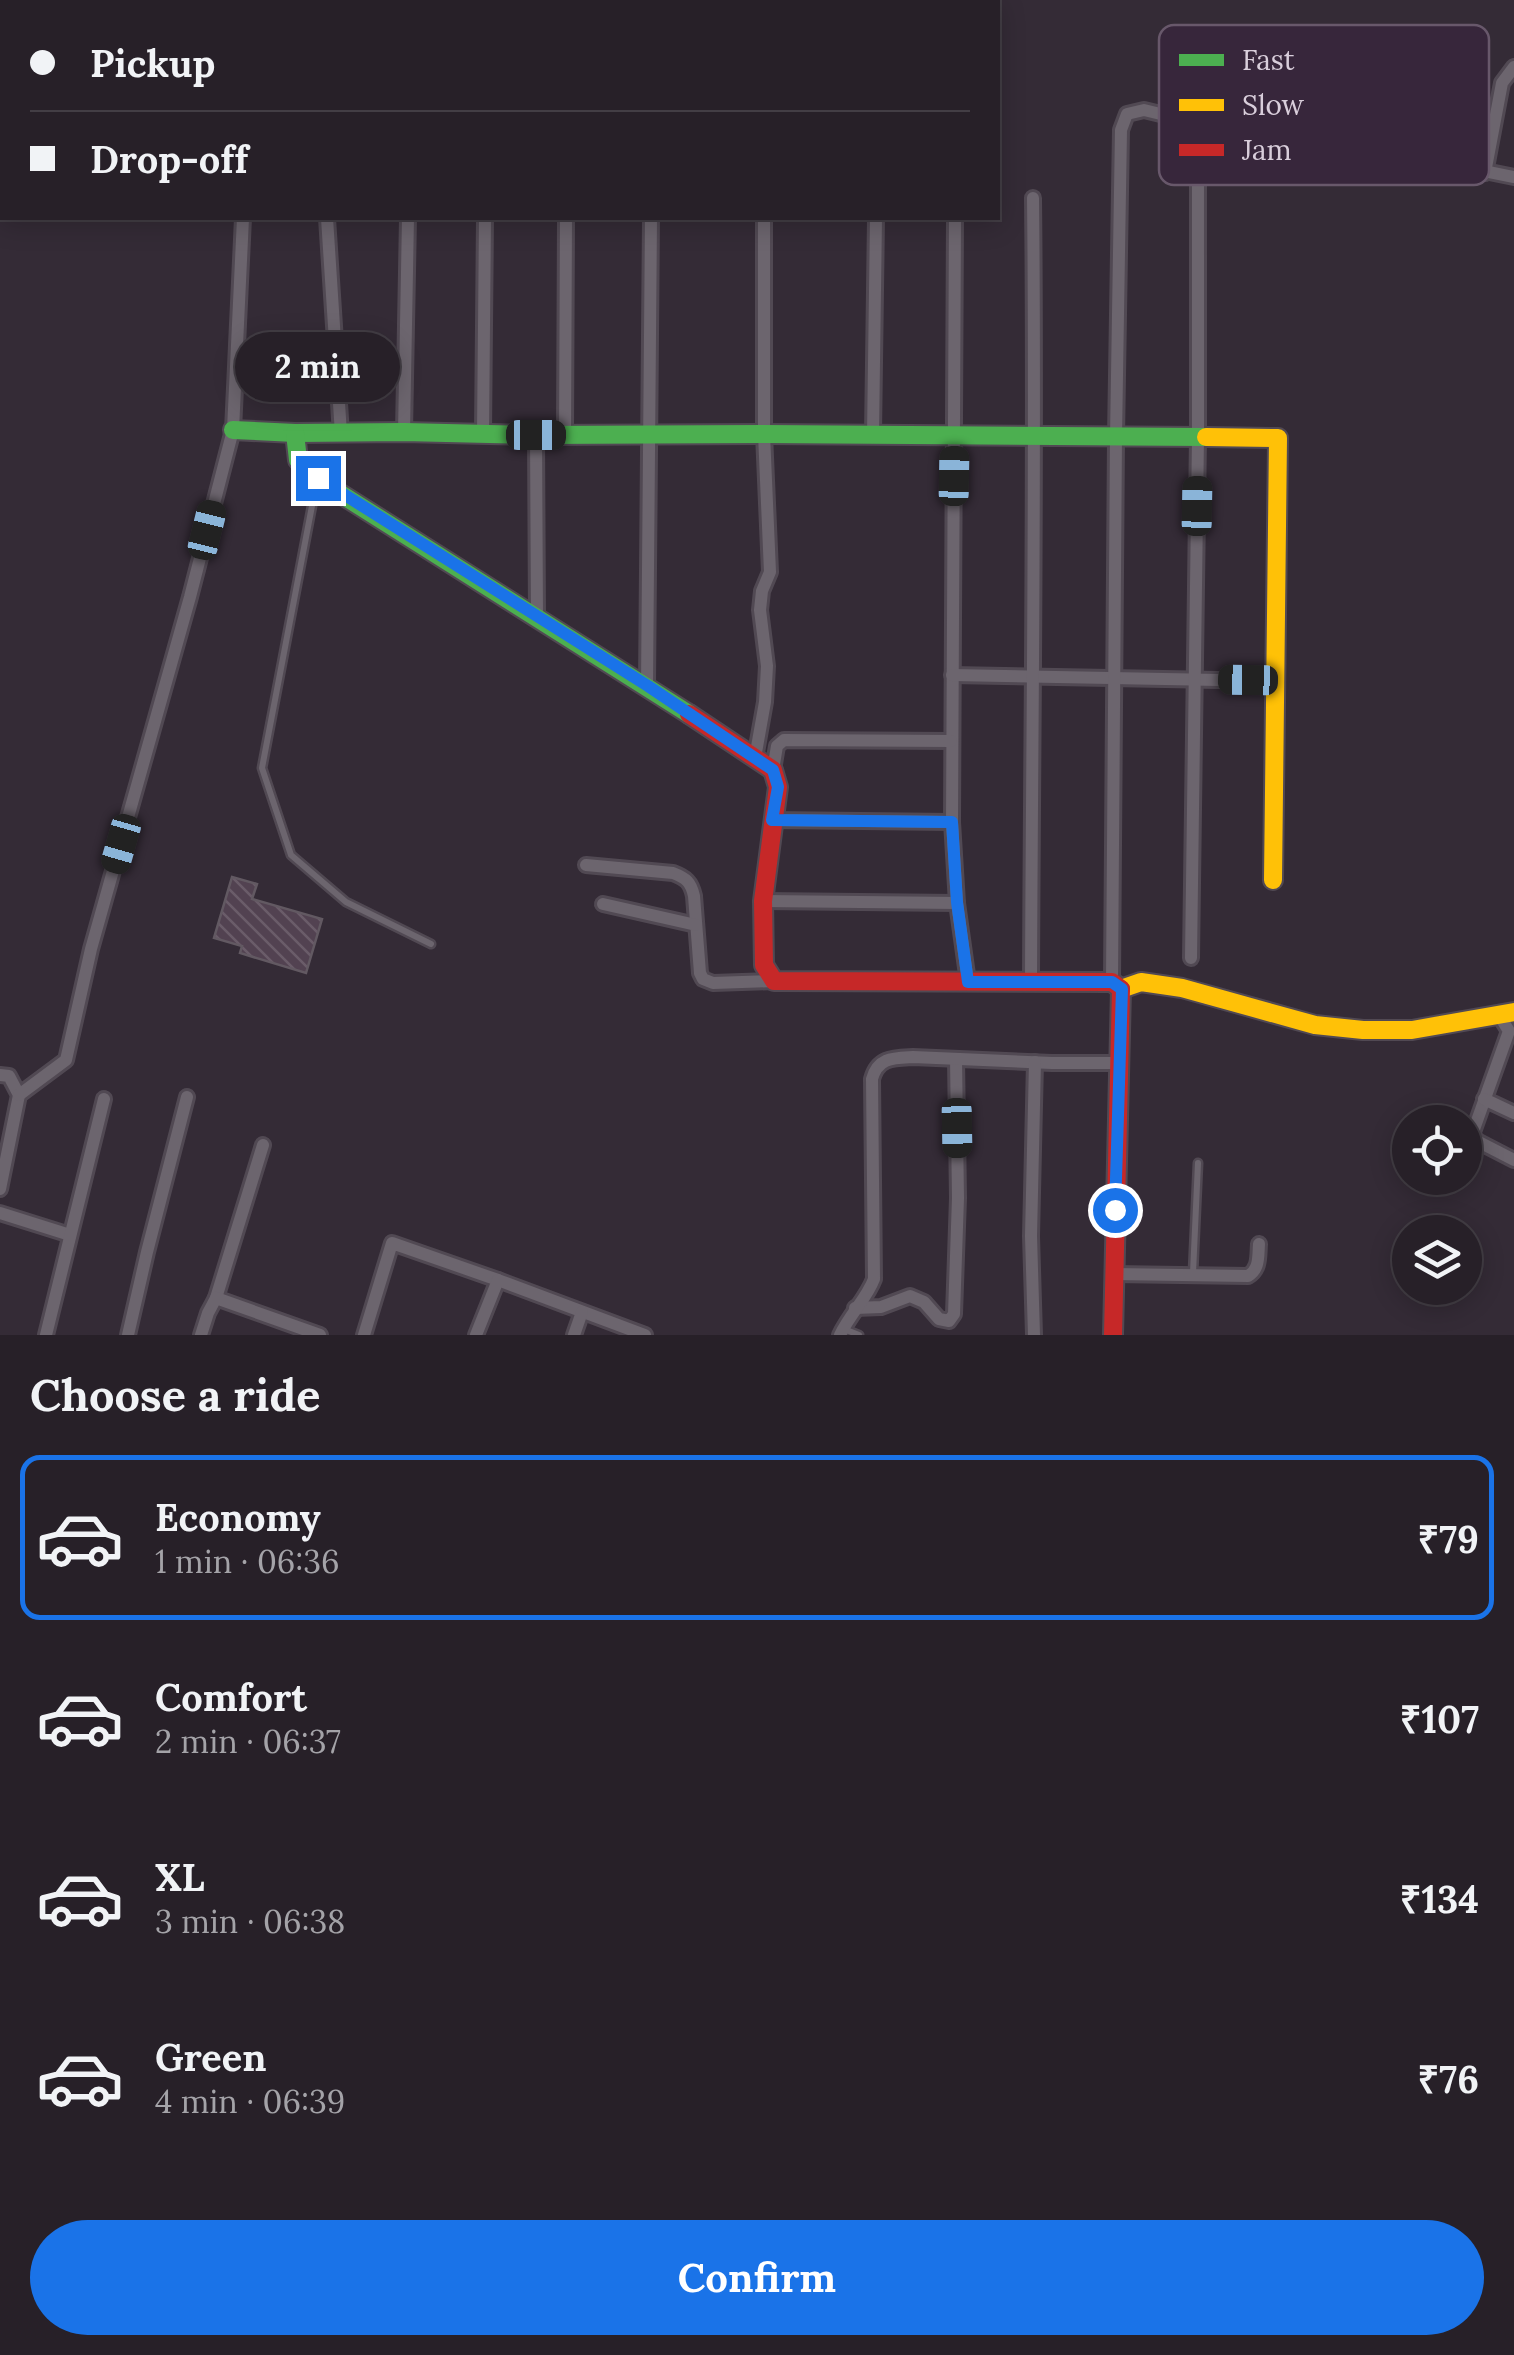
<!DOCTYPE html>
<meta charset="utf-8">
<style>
body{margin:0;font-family:Lora,serif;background:#332d34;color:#f1f3f6;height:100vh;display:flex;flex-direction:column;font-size:38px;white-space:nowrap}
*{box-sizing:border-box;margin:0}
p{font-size:32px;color:#a4a3a8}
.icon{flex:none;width:55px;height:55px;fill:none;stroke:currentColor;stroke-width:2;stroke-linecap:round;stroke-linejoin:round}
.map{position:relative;height:1335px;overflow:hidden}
.details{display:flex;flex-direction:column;background:#272028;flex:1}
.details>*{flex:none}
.hud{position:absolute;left:0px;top:0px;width:1000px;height:220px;box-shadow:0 5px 25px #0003,0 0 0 2px #433e45;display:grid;align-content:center;height:220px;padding:0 30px;background:#272028}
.buttons{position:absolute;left:1392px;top:1105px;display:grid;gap:20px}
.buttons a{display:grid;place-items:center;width:90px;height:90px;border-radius:50%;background:#272028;box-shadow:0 5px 25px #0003,0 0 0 2px #433e45;font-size:50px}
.end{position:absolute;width:45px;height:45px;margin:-22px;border:12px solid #1a73e8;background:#fff;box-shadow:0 0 0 5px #fff}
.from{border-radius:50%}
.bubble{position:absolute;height:70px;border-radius:35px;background:#272028;box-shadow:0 5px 25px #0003,0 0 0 2px #433e45;font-size:32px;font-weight:700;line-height:70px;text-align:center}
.car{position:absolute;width:30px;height:60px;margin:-30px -15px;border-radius:12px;box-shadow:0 0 8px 2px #0007;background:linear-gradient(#222 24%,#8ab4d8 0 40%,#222 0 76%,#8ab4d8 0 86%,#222 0)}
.hud b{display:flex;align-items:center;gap:35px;height:95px;font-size:38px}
.hud b+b{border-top:2px solid #433e45}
.hud i{width:25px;height:25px;background:#f1f3f6}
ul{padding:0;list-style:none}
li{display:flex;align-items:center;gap:30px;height:165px;margin:0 20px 15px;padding:0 10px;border:5px solid transparent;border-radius:20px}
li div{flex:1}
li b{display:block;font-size:38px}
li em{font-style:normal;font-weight:700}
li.on{border-color:#1a73e8}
li>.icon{width:90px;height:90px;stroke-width:1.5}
h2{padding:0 30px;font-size:45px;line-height:120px}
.action{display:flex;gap:20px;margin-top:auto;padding:20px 30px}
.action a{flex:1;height:115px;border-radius:60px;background:#1a73e8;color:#fff;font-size:40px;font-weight:700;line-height:115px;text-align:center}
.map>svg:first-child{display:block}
.building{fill:url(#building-back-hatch);stroke:#625962;stroke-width:2.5}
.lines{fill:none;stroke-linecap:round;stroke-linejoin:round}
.lane-casing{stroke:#514953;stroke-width:11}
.street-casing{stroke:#514953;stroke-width:18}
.fast-casing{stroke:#514953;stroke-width:22}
.slow-casing{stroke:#514953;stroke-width:22}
.jam-casing{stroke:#514953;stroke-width:22}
.lane{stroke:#6c656e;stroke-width:6}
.street{stroke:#6c656e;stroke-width:12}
.fast{stroke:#4caf50;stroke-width:18}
.slow{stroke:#ffc107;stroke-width:18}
.jam{stroke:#c62828;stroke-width:18}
.route{stroke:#1a73e8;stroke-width:12}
.key{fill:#37263b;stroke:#68586b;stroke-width:2.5}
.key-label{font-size:28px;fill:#d9cedb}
</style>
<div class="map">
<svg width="1514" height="1335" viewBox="0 0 1514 1335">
<defs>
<pattern id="building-back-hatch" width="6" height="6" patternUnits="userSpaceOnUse" patternTransform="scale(2.5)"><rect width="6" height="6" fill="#524251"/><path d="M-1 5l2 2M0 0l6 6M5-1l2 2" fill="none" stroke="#6a5c69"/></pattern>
</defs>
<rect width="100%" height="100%" fill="#342b36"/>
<polygon class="building" points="232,877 257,884 252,899 322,919 306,973 240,953 242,946 214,938"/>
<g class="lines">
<g class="lane-casing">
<g id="lane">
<polyline points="316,485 262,768 291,855 346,902 431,944"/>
<polyline points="1193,1273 1198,1163"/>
<polyline points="844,1329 859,1335"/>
</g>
</g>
<g class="street-casing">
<g id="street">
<polyline points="491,2 491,0"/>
<polyline points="737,2 737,0"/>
<polyline points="1485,173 1502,83 1514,67"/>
<polyline points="327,218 341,434"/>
<polyline points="955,218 952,822 957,903 968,982"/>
<polyline points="404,432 408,218"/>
<polyline points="483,434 485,218"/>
<polyline points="536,435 537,616"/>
<polyline points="565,435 566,218"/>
<polyline points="873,435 876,218"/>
<polyline points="952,675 1274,681"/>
<polyline points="647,686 651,218"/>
<polyline points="755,758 765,702 767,666 760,610 762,591 770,572 764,434 764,218"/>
<polyline points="773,770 777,746 784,740 951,741"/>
<polyline points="772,820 952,822"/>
<path d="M586,865L673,873C686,878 691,882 694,896L700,973L703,979L713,983L774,981"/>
<polyline points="763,901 957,903"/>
<polyline points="603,904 696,925"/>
<polyline points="1191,958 1198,437 1198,123 1209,117 1218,117 1514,177"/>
<path d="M1031,981C1032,720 1036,459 1033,198"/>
<polyline points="1112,982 1116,437 1121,130 1127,114 1144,110 1198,123"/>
<polyline points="1499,1015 1509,1031 1473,1132 1474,1138 1479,1142 1514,1160"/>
<polyline points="0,1075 9,1076 19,1095 0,1189"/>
<polyline points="19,1095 66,1060 91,949 190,597 233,430 243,218"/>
<polyline points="1484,1099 1514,1113"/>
<polyline points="0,1213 70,1235"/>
<path d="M1114,1274L1248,1276C1260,1269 1258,1256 1259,1244"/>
<polyline points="216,1298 263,1145"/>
<polyline points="855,1308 881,1307 910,1296 924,1302 939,1319 949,1321 954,1314 958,1198 956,1059"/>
<polyline points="46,1335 104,1099"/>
<polyline points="128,1335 147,1252 187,1097"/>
<polyline points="201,1335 208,1313 216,1298 320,1335"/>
<polyline points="364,1335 392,1243 498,1280"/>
<polyline points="476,1335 498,1280 645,1335"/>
<polyline points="574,1335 582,1312"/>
<path d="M840,1335C850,1314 867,1298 874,1279L872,1079C878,1057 894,1058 913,1057L1052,1063H1119"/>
<polyline points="1034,1335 1031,1236 1035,1062"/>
</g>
</g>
<g class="fast-casing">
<g id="fast">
<polyline points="233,430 295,433 404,432 536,435 764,434 1206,437"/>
<polyline points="295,433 298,460 317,479 689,714"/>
</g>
</g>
<g class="slow-casing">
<g id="slow">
<polyline points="1206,437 1278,438 1273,880"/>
<polyline points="1121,989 1141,982 1182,988 1315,1025 1363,1030 1412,1030 1514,1012"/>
</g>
</g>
<g class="jam-casing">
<g id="jam">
<polyline points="689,714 773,770 778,787 763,901 764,965 774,981 1112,982 1121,989"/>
<polyline points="1113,1335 1121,989"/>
</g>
</g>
<use href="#lane" class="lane"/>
<use href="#street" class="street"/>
<use href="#fast" class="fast"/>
<use href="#slow" class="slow"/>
<use href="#jam" class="jam"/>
</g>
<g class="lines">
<polyline class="route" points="318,478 648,686 773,770 778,787 772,820 952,822 957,902 968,982 1112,982 1122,989 1115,1210"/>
</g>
<rect x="1159" y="25" width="330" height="160" rx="15" class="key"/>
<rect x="1179" y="54" width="45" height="12" fill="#4caf50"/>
<rect x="1179" y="99" width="45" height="12" fill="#ffc107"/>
<rect x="1179" y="144" width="45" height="12" fill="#c62828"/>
<g class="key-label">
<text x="1242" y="70">Fast</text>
<text x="1242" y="115">Slow</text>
<text x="1242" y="160">Jam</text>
</g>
</svg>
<div class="buttons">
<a><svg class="icon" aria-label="locate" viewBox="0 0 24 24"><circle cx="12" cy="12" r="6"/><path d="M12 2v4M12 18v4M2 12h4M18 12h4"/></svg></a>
<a><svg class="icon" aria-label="layers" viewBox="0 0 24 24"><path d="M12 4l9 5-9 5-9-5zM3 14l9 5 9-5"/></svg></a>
</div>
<i class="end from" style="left:1115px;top:1210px"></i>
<i class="end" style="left:318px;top:478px"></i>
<div class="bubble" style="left:235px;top:332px;width:165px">2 min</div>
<i class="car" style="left:536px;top:435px;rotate:90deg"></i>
<i class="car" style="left:954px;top:476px;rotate:1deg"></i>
<i class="car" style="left:1197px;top:506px;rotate:1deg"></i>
<i class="car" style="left:207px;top:530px;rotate:14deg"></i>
<i class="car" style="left:1248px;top:680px;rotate:271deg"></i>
<i class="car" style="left:121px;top:844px;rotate:196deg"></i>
<i class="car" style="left:957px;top:1128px;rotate:179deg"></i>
<div class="hud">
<b><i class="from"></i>Pickup</b>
<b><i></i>Drop-off</b>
</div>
</div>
<section class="details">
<h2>Choose a ride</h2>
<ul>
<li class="on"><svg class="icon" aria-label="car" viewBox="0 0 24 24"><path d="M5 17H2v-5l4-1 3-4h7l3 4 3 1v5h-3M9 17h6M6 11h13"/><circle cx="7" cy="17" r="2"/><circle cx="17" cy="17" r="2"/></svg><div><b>Economy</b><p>1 min · 06:36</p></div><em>₹79</em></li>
<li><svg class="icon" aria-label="car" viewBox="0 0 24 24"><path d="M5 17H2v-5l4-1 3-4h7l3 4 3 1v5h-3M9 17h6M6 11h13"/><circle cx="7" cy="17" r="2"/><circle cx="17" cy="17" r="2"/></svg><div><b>Comfort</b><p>2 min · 06:37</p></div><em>₹107</em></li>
<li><svg class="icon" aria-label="car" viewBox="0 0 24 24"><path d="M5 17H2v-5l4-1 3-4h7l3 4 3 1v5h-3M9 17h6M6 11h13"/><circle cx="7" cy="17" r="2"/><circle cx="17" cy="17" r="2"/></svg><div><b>XL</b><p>3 min · 06:38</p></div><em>₹134</em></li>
<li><svg class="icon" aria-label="car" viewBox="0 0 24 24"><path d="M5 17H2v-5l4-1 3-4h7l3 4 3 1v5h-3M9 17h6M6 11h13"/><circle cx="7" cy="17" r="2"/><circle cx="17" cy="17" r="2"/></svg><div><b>Green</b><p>4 min · 06:39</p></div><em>₹76</em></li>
</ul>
<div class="action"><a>Confirm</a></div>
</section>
